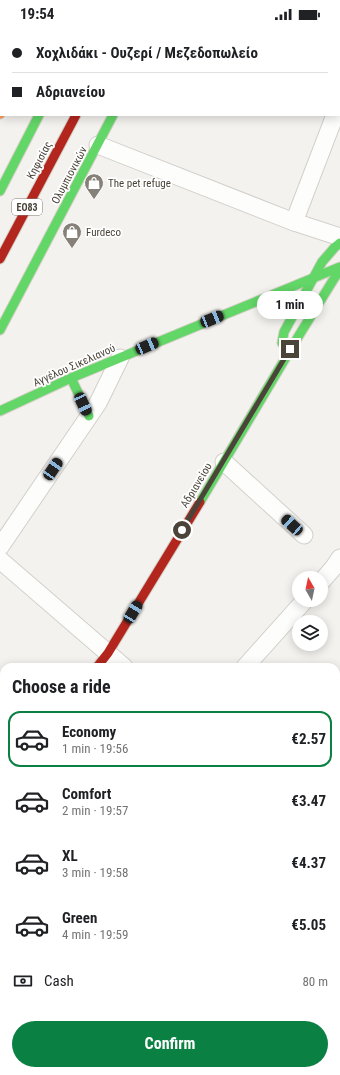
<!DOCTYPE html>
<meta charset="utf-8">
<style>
body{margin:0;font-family:"Roboto Condensed",sans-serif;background:#f2f2f2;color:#202124;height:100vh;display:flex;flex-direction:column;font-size:15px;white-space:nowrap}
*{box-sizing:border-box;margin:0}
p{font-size:13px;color:#757577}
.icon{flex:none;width:22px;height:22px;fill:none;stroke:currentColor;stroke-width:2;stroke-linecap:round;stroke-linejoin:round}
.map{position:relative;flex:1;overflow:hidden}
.sheet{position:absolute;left:0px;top:635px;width:340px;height:412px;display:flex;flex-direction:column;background:#fff;border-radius:12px 12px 0 0;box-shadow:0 2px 10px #0003}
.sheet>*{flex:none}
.top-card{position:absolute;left:0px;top:0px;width:340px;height:88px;box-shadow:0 2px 10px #0003;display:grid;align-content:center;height:88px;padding:0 12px;background:#fff}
.needle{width:26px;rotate:351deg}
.tools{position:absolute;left:292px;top:543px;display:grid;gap:8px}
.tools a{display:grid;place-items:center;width:36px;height:36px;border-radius:50%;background:#fff;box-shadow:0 2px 10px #0003;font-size:20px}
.end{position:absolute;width:18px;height:18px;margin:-9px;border:5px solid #4b4439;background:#fff;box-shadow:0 0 0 2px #fff}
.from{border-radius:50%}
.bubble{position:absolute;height:28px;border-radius:14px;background:#fff;box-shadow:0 2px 10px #0003;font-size:13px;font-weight:700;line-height:28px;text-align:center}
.car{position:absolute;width:12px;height:24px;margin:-12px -6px;border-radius:5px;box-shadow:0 0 3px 1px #0007;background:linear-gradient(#222 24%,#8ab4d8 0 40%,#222 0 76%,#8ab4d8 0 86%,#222 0)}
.top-card b{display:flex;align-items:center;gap:14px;height:38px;font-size:15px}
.top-card b+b{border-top:1px solid #e0e0e0}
.top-card i{width:10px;height:10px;background:#202124}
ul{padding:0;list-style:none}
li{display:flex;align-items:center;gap:12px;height:56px;margin:0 8px 6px;padding:0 4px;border:2px solid transparent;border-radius:12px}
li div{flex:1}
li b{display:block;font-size:15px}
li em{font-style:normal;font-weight:700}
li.on{border-color:#0b8043}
li>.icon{width:36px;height:36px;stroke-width:1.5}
h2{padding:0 12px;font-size:18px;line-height:48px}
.pay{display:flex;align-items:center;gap:10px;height:44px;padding:0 12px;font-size:15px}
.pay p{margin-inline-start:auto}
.primary-button{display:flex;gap:8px;margin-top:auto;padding:8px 12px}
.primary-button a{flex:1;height:46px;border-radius:24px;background:#0b8043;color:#fff;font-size:16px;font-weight:700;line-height:46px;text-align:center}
.status{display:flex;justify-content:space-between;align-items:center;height:28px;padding:0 20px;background:#fff;direction:ltr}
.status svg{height:11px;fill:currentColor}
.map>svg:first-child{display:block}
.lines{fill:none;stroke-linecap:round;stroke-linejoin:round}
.street-casing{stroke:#d2d0cb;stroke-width:19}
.fast-casing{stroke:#d3cfc5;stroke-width:11}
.slow-casing{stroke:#d3cfc5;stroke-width:11}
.jam-casing{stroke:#d3cfc5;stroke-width:11}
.street{stroke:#fdfdfc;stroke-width:17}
.fast{stroke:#63d668;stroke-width:9}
.slow{stroke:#ff974d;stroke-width:9}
.jam{stroke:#b3261e;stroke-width:9}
.route{stroke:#4b4439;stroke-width:5}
.labels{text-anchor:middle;stroke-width:3.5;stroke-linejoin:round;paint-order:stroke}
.shield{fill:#fff;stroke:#817c74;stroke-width:1}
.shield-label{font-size:10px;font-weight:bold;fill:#4b4439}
.street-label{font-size:11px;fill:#4b4439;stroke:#fff}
.poi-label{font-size:11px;fill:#4b4439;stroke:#fff;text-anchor:start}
</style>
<div class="status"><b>19:54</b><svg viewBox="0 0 49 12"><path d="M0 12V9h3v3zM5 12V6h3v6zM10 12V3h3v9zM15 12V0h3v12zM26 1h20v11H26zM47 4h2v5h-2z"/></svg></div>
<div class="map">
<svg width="340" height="1047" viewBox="0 0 340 1047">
<rect width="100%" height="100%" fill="#f4f2ee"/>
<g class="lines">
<g class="street-casing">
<g id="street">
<polyline points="232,0 234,1"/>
<polyline points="339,42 340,42"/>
<polyline points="98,117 294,194 340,209"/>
<polyline points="294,194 335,87"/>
<polyline points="224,434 304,507"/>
<polyline points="0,519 98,375 120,330"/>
<polyline points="0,532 124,639"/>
<polyline points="321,554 334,539 340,530"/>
<polyline points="245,639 305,572"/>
<polyline points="336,695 340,691"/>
<polyline points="336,823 340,827"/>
<polyline points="336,841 340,838"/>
<polyline points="0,862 4,863"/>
<polyline points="0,976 4,979"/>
<polyline points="336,1019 340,1022"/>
<polyline points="87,1043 93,1047"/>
<polyline points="204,1047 205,1043"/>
</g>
</g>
<g class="fast-casing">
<g id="fast">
<polyline points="45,0 45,1"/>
<polyline points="122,1 123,0"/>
<polyline points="0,163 39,87"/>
<polyline points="0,302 113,87"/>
<polyline points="282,315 284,304 322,234 335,219 340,215"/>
<polyline points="71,350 89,388"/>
<polyline points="0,383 71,350 340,239"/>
<polyline points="200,474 298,309 340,241"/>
<polyline points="0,759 4,754"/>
</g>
</g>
<g class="slow-casing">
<polyline id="slow" points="0,86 1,84"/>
</g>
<g class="jam-casing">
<g id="jam">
<polyline points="155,0 155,1"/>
<polyline points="84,1 85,0"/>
<polyline points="0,231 76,87"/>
<polyline points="97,639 108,625 200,474"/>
</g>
</g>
<use href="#street" class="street"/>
<use href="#fast" class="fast"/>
<use href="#slow" class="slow"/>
<use href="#jam" class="jam"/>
</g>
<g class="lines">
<polyline class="route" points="182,502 290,321"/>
</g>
<defs>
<g id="shop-pin" transform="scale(1)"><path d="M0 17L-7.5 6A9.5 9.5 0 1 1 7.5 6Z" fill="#868178" stroke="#fff"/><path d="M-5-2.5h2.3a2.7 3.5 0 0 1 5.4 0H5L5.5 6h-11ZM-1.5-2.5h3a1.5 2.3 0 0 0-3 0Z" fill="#fff"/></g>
</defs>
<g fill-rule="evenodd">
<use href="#shop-pin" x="94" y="155"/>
<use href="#shop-pin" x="72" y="204"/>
</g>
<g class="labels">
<rect class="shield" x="12" y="171" width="30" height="16" rx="3"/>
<g class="shield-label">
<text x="27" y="183">ΕΟ83</text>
</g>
<g class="street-label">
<text transform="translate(39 132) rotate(-62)" y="4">Κηφισίας</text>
<text transform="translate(69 147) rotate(-62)" y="4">Ολυμπιονικών</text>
<text transform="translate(74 337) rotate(-24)" y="4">Αγγέλου Σικελιανού</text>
<text transform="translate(196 457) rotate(-59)" y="4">Αδριανείου</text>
</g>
<g class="poi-label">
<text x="108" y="159">The pet refuge</text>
<text x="86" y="208">Furdeco</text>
</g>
</g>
</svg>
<div class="tools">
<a><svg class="needle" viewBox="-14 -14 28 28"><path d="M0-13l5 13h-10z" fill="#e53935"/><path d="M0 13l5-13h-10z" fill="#757577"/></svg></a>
<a><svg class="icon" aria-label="layers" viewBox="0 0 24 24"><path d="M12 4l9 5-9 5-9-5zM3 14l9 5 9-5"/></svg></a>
</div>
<i class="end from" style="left:182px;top:502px"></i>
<i class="end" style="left:290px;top:321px"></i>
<div class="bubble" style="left:257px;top:263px;width:66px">1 min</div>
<i class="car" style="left:212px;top:291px;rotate:68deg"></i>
<i class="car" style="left:147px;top:318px;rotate:67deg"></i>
<i class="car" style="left:83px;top:376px;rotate:155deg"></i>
<i class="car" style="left:53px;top:441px;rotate:34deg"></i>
<i class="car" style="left:292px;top:497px;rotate:312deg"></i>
<i class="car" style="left:133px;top:584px;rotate:31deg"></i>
<div class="top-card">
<b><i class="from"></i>Χοχλιδάκι - Ουζερί / Μεζεδοπωλείο</b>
<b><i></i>Αδριανείου</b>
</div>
<section class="sheet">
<h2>Choose a ride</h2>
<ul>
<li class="on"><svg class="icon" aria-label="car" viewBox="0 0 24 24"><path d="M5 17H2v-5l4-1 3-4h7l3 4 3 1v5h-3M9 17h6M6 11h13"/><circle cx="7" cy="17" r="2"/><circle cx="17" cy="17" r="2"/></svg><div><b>Economy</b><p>1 min · 19:56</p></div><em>€2.57</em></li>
<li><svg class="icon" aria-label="car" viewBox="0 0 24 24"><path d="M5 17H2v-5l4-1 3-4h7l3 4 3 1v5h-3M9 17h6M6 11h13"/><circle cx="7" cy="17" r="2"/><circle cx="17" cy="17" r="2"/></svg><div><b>Comfort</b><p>2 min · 19:57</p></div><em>€3.47</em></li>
<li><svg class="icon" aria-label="car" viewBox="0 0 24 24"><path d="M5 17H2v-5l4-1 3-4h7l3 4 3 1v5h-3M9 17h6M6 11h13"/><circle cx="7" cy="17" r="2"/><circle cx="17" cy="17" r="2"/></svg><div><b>XL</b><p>3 min · 19:58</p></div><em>€4.37</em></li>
<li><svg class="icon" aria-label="car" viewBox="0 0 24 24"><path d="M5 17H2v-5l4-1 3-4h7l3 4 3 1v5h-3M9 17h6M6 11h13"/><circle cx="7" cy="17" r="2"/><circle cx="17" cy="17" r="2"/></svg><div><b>Green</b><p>4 min · 19:59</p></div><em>€5.05</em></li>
</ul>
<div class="pay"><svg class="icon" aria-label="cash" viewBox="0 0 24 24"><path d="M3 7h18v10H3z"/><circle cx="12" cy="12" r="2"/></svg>Cash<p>80 m</p></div>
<div class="primary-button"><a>Confirm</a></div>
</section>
</div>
